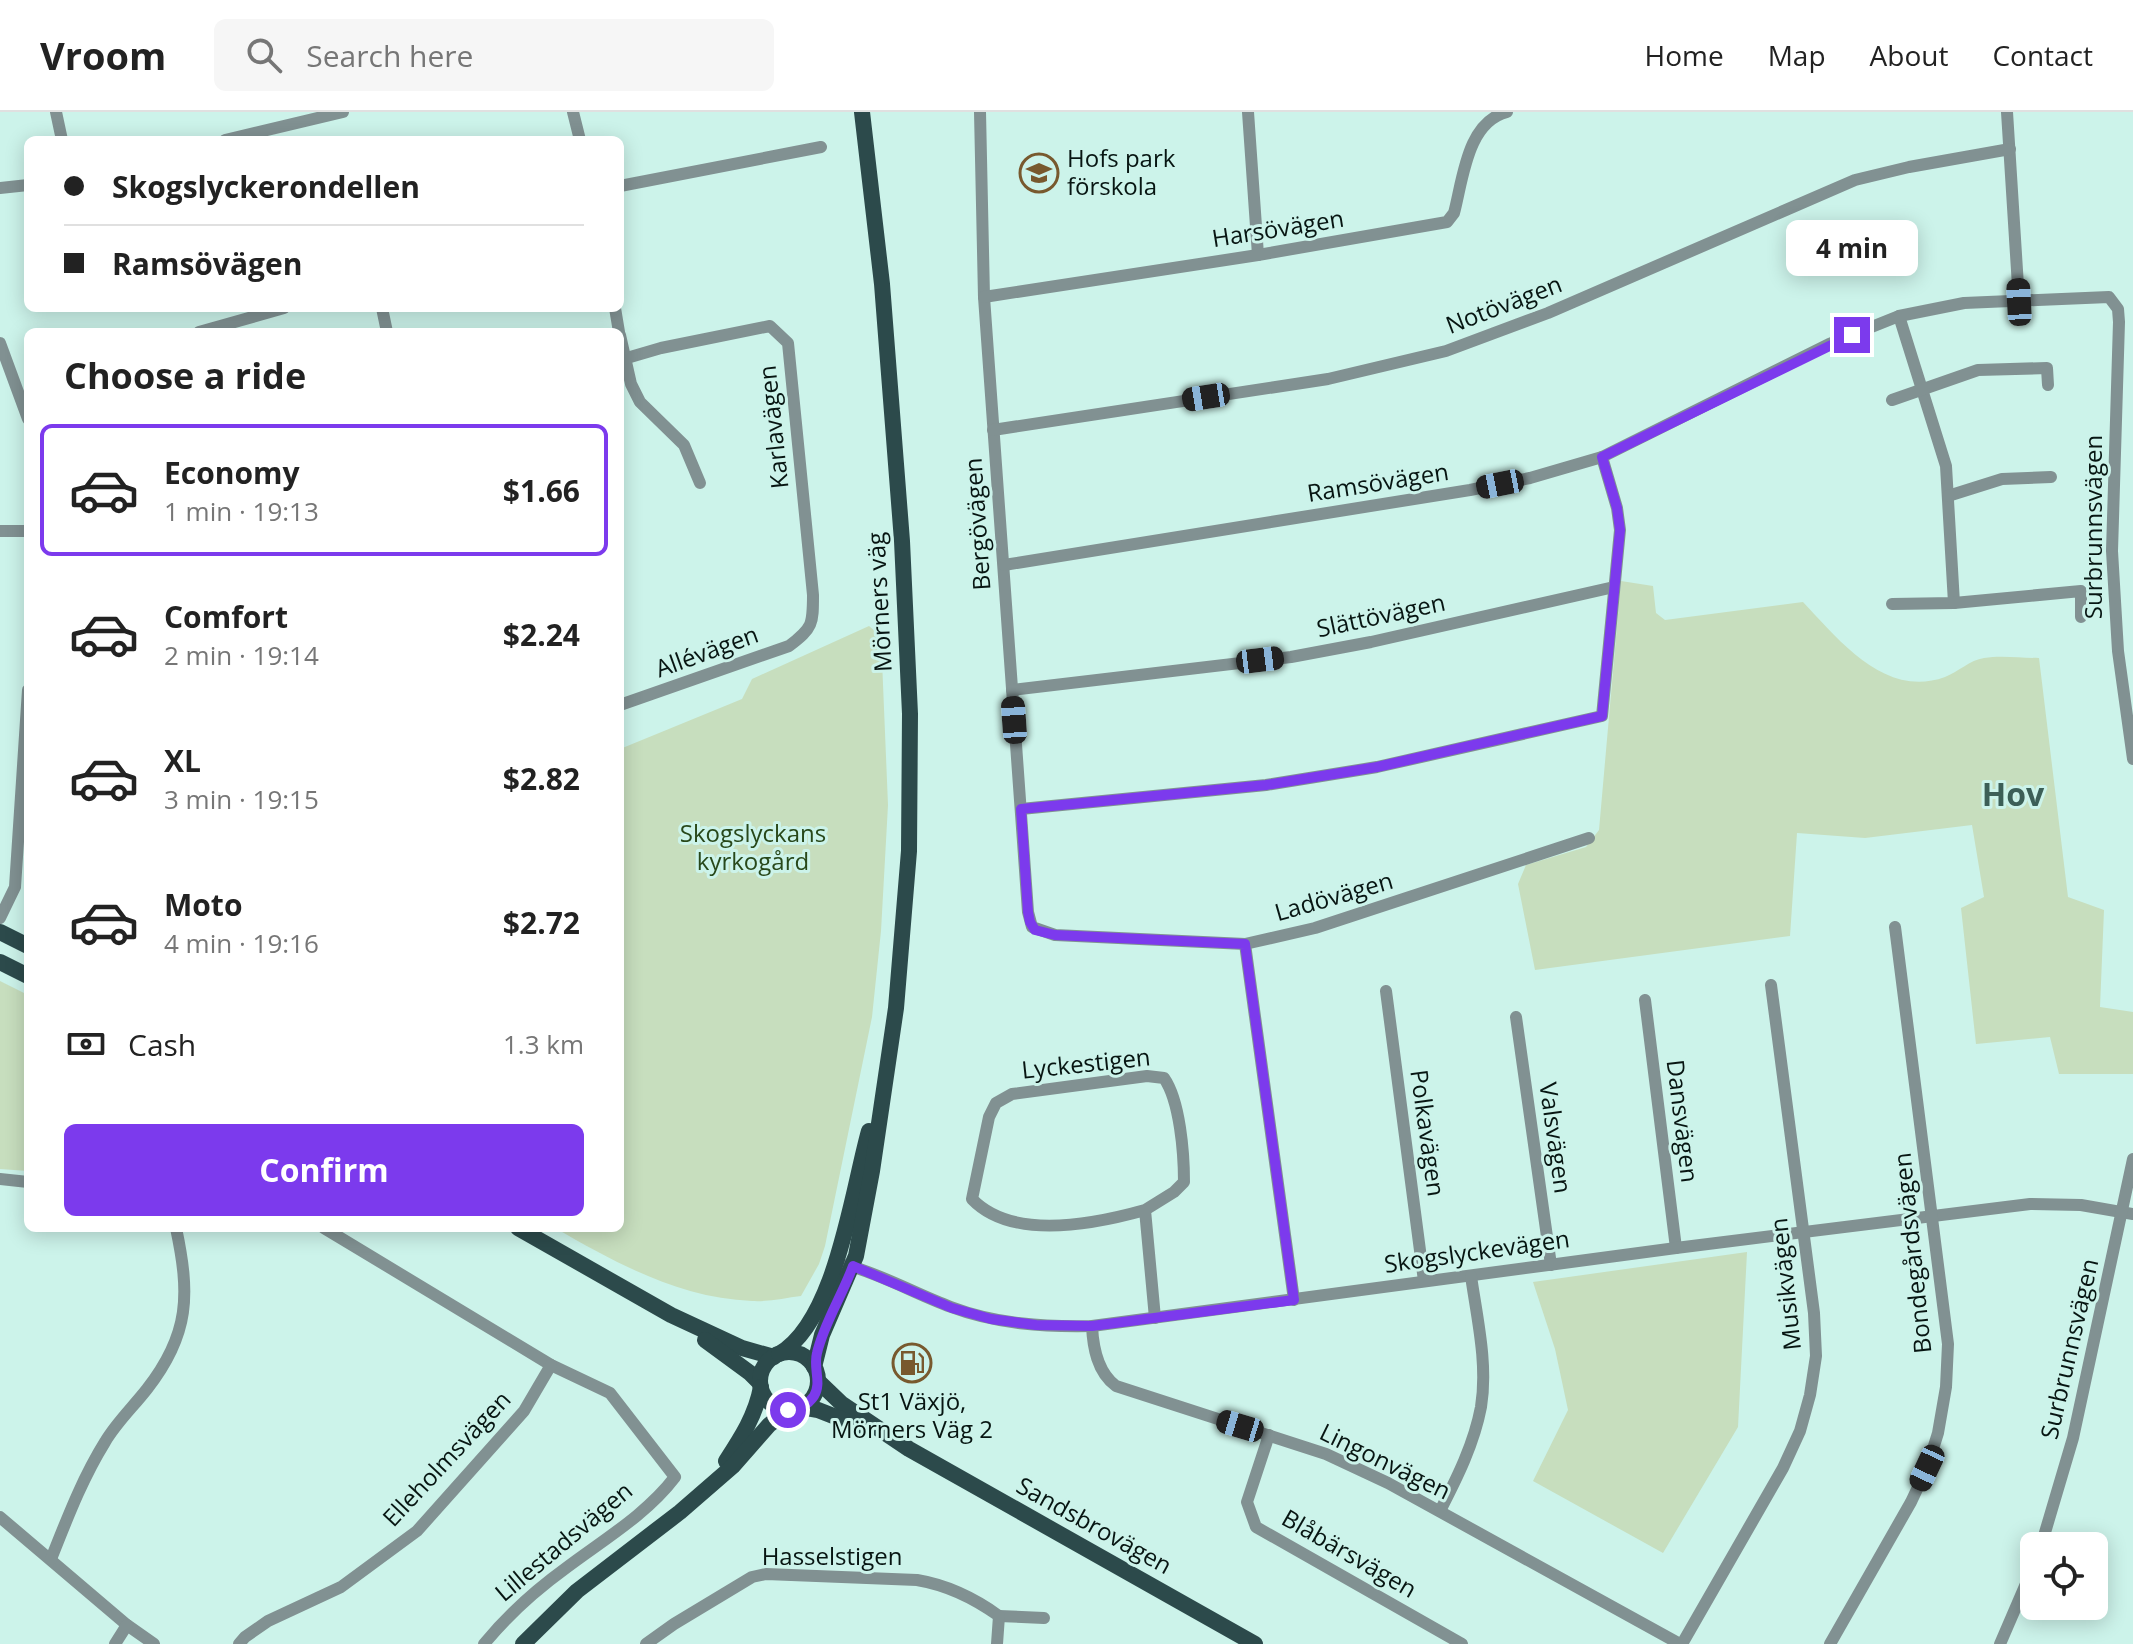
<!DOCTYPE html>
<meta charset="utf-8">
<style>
body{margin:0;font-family:"Open Sans",sans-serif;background:#f6f6f6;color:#222;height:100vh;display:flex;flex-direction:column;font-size:30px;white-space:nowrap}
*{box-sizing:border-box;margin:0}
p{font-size:26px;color:#767676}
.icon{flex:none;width:44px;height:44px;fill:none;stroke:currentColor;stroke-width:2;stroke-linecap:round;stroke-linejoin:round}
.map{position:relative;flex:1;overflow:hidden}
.sheet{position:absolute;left:24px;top:216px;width:600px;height:904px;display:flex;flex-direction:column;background:#fff;border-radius:12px;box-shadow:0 4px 20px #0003}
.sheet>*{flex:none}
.hud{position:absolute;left:24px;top:24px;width:600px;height:176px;border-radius:12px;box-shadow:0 4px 20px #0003;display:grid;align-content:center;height:176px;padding:0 40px;background:#fff}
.tools{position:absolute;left:2020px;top:1420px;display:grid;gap:16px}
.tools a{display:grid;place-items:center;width:88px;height:88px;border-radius:12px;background:#fff;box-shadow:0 4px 20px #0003;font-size:40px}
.end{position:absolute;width:36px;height:36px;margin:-18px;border:10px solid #7c3aed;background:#fff;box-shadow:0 0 0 4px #fff}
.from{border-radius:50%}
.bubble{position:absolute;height:56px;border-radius:12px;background:#fff;box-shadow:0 4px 20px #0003;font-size:26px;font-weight:700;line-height:56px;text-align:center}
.car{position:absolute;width:24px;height:48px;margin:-24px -12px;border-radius:10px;box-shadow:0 0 6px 2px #0007;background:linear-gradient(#222 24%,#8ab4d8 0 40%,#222 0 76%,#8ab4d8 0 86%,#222 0)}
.hud b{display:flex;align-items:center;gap:28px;height:76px;font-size:30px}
.hud b+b{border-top:2px solid #e0e0e0}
.hud i{width:20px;height:20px;background:#222}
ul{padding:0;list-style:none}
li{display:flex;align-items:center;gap:24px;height:132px;margin:0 16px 12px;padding:0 24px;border:4px solid transparent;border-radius:12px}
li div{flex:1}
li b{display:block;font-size:30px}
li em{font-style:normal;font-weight:700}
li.current{border-color:#7c3aed}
li>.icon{width:72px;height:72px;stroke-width:1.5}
h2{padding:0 40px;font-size:36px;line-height:96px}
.pay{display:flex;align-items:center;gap:20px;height:88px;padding:0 40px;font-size:30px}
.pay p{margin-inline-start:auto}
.primary-button{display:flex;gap:16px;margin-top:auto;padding:16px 40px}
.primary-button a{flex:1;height:92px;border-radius:12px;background:#7c3aed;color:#fff;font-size:32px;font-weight:700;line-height:92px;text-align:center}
header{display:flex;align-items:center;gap:48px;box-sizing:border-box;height:112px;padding:0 40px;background:#fff;border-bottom:2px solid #e0e0e0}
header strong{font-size:38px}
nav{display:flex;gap:44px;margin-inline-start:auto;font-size:28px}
.search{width:560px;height:72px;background:#f6f6f6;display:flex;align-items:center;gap:20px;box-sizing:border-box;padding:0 28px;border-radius:12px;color:#767676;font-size:30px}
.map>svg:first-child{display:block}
.green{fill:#c7debe}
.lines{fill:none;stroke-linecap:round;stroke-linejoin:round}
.minor{stroke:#819192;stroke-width:12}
.major{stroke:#2c4a4b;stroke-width:16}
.route{stroke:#7c3aed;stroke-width:10}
.labels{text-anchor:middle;stroke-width:6;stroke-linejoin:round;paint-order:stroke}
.poi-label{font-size:24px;fill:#071512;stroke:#ccf3ea;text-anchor:start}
.street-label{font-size:24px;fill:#071512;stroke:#ccf3ea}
.park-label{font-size:24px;fill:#28481a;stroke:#ccf3ea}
.district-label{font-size:32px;font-weight:bold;fill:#3c5f57;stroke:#ccf3ea}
</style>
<header>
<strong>Vroom</strong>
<div class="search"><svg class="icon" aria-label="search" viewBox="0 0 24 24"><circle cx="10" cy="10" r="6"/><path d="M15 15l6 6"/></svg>Search here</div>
<nav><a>Home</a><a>Map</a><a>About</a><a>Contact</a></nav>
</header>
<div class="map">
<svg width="2133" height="1532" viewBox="0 0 2133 1532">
<rect width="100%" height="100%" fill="#ccf3ea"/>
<g class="green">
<path d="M1621,469L1653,474L1656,501L1665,508L1803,490C1839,528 1885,587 1945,565C1958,560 1970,548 1984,546C2001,543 2021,546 2039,546L2068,785L2104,798L2100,895L2133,900V962H2059L2050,925L1976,932L1961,796L1984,785L1972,713L1865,726L1797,721L1790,824L1535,858L1518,772L1526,753L1586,735L1599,718Z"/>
<path d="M869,514L881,524L888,693L881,819L872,905L825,1134L819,1152L801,1184C785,1186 768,1190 752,1189C679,1186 616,1151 555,1116H620V637L742,587L752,567Z"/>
<polygon points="0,869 28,883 28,1059 0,1057"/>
<polygon points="1747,1140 1738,1315 1663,1441 1533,1369 1568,1298 1555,1237 1533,1170"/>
</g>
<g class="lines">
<g class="minor">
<polyline points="56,0 62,28"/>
<polyline points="573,0 580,28"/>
<polyline points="980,0 984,185 1028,800 1032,815 1055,823 1245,832 1315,816 1589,726"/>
<polyline points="1248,0 1258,143"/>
<polyline points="2007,0 2019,190"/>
<polyline points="225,28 343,0"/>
<polyline points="620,74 821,35"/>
<polyline points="0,76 28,73"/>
<path d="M984,185L1258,143L1447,110L1454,101C1463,67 1467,10 1507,0"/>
<polyline points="382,196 387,220"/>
<polyline points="615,196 619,220"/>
<polyline points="1899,204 1946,354 1954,491"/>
<polyline points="199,220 284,196"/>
<polyline points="620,223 631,272 640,290 684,333 700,371"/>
<polyline points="0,231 28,307"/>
<path d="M620,248L661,236L770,214L788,231L813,483C813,512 813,516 789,534L620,593"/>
<polyline points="1892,288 1978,258 2047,256 2048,273"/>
<polyline points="993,318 1328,267 1446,239 1548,201 1855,68 1909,55 2010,37"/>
<polyline points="1948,384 2002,367 2051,365"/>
<polyline points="0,419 28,419"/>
<polyline points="1004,453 1470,378 1530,366 1602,345 1829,232 1899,204 1964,191 2109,185 2118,197 2119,210 2112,439 2118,539 2133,647"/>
<polyline points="1892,492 1954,491 2081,479 2081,505"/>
<polyline points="1012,578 1291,545 1371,530 1614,475"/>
<polyline points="1021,697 1266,673 1377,655 1602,604 1620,418 1617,396 1602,345"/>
<polyline points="0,806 15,775 28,578"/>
<polyline points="1245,832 1294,1188"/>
<polyline points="1386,879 1424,1169"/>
<polyline points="1645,888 1676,1136"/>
<polyline points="1516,905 1551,1153"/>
<polyline points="0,1067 28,1070"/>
<path d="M1145,1098C1095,1112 1012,1129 972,1087L989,1005L996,991L1012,982L1147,964L1164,966C1180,989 1184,1041 1184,1070L1174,1080L1145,1098L1155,1206"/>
<path d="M324,1116L551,1253L610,1281L675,1365C646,1403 603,1428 566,1456C537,1477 507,1504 484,1532"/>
<path d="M847,1153C883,1163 916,1182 951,1195C996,1212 1044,1215 1092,1214L1676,1136L2030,1092L2081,1093L2133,1102"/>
<path d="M1092,1214C1093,1235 1097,1260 1116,1274L1326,1342L1388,1371L1680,1532"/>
<polyline points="1269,1323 1247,1390 1256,1415 1462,1532"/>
<path d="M1440,1399C1457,1366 1474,1332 1481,1295C1488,1252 1477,1206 1471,1164"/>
<polyline points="0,1405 127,1513 154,1532"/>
<polyline points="2041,1434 2073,1326 2133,1047"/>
<path d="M51,1447C67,1407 82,1367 105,1330C116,1311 133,1295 147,1277C190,1222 190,1182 176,1116"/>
<polyline points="999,1504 1044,1506"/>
<polyline points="115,1532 127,1513"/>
<polyline points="239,1532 245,1525 268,1509 341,1475 417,1419 524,1299 551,1253"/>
<path d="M646,1532L674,1512L752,1465L766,1462L917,1468C947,1473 974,1486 999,1504L997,1532"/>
<polyline points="1682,1532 1783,1356 1800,1319 1810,1283 1816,1244 1814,1201 1771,873"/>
<polyline points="1830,1532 1911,1390 1927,1356 1938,1321 1946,1275 1948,1232 1895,815"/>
<polyline points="2000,1532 2034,1453"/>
</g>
<g class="major">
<polyline points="0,820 28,834"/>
<polyline points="0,850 28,864"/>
<polyline points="518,1116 671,1203 742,1236 774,1245"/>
<polyline points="705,1228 750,1261 760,1271"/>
<circle cx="789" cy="1269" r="29"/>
<path d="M779,1242C836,1209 852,1079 869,1019"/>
<polyline points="814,1255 822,1223 856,1144 872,1059 896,896 909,739 910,602 902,429 882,172 862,0"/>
<polyline points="818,1269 842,1292 909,1337 1255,1532"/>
<polyline points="801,1295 818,1298 864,1316"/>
<path d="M726,1349C741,1326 756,1303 761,1275"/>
<polyline points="523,1532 577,1479 680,1400 733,1354 769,1313 788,1298"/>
</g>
</g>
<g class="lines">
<path class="route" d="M788,1298C798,1298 808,1293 814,1284C822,1271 813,1256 817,1241C824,1211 842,1184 853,1154L952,1196L991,1207L1036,1213L1092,1214L1294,1188L1245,832L1055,823L1035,818L1030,810L1028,800L1021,697L1266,673L1377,655L1602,604L1620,418L1617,396L1602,345L1852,223"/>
</g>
<defs>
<g id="school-ring" transform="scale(2)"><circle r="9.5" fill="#ccf3ea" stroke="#78592e" stroke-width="1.5"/><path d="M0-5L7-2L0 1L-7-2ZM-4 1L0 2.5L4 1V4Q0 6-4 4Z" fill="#78592e"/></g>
<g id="fuel-ring" transform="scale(2)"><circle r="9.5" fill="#ccf3ea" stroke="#78592e" stroke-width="1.5"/><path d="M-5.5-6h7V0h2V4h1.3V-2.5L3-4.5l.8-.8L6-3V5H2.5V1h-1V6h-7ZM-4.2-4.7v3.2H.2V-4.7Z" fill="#78592e"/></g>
</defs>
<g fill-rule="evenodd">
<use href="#school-ring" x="1039" y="61"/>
<use href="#fuel-ring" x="912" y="1251"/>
</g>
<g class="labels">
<g class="poi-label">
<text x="1067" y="55">Hofs park<tspan x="1067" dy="28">förskola</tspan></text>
<text x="912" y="1298" text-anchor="middle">St1 Växjö,<tspan x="912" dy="28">Mörners Väg 2</tspan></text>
</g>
<g class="street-label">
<text transform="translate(1278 117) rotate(-9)" y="8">Harsövägen</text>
<text transform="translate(1504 193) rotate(-21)" y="8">Notövägen</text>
<text transform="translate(774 315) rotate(-96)" y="8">Karlavägen</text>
<text transform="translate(1378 371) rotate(-9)" y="8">Ramsövägen</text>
<text transform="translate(978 412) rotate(-94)" y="8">Bergövägen</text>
<text transform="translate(2094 415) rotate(-90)" y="8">Surbrunnsvägen</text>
<text transform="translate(880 490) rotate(-93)" y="8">Mörners väg</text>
<text transform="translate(1381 504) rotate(-12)" y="8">Slättövägen</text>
<text transform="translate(707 540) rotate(-20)" y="8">Allévägen</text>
<text transform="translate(1334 785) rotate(-16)" y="8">Ladövägen</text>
<text transform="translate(1086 952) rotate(-6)" y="8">Lyckestigen</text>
<text transform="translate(1682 1009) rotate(83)" y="8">Dansvägen</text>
<text transform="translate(1427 1021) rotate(82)" y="8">Polkavägen</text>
<text transform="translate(1555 1026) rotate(82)" y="8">Valsvägen</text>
<text transform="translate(1477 1140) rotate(-8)" y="8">Skogslyckevägen</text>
<text transform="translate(1913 1141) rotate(-96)" y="8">Bondegårdsvägen</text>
<text transform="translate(1786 1172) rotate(-96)" y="8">Musikvägen</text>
<text transform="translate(2070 1237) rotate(-77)" y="8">Surbrunnsvägen</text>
<text transform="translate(447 1347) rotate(-47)" y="8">Elleholmsvägen</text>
<text transform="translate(1385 1350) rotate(26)" y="8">Lingonvägen</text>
<text transform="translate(1094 1414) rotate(29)" y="8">Sandsbrovägen</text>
<text transform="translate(564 1430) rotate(-40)" y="8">Lillestadsvägen</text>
<text transform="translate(1349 1442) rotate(30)" y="8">Blåbärsvägen</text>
<text x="832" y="1453">Hasselstigen</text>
</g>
<g class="park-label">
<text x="753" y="730">Skogslyckans<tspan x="753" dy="28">kyrkogård</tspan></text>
</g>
<g class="district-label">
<text x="2013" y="694">Hov</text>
</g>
</g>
</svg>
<div class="tools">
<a><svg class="icon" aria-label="locate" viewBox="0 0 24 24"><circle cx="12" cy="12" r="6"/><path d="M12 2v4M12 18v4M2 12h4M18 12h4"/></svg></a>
</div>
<i class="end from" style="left:788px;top:1298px"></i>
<i class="end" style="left:1852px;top:223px"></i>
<div class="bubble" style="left:1786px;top:108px;width:132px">4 min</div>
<i class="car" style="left:2019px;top:190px;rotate:357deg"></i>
<i class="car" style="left:1206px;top:285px;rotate:261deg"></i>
<i class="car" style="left:1500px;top:372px;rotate:259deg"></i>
<i class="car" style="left:1260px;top:548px;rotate:83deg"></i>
<i class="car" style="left:1014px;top:608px;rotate:356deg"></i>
<i class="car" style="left:1240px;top:1314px;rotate:287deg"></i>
<i class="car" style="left:1927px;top:1356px;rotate:205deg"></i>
<div class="hud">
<b><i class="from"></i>Skogslyckerondellen</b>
<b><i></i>Ramsövägen</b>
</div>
<section class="sheet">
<h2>Choose a ride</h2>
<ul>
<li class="current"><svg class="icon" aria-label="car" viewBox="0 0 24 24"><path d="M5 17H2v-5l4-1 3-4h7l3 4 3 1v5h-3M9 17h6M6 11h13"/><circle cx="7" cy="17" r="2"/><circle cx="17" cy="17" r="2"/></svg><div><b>Economy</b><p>1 min · 19:13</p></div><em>$1.66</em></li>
<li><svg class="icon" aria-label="car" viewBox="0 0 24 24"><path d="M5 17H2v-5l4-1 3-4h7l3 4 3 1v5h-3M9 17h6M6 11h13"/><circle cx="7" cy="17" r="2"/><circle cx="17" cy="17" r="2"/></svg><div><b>Comfort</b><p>2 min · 19:14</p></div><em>$2.24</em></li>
<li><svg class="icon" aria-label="car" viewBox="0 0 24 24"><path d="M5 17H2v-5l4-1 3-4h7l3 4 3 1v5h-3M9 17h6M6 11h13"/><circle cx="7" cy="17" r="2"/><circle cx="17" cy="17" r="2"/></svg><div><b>XL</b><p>3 min · 19:15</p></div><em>$2.82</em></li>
<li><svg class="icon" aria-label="car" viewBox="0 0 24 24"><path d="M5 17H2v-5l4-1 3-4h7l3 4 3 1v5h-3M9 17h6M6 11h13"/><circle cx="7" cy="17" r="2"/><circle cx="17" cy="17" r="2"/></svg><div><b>Moto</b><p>4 min · 19:16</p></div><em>$2.72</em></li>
</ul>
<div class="pay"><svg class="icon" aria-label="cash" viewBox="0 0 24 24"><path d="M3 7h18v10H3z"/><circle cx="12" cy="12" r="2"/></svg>Cash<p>1.3 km</p></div>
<div class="primary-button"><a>Confirm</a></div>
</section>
</div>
